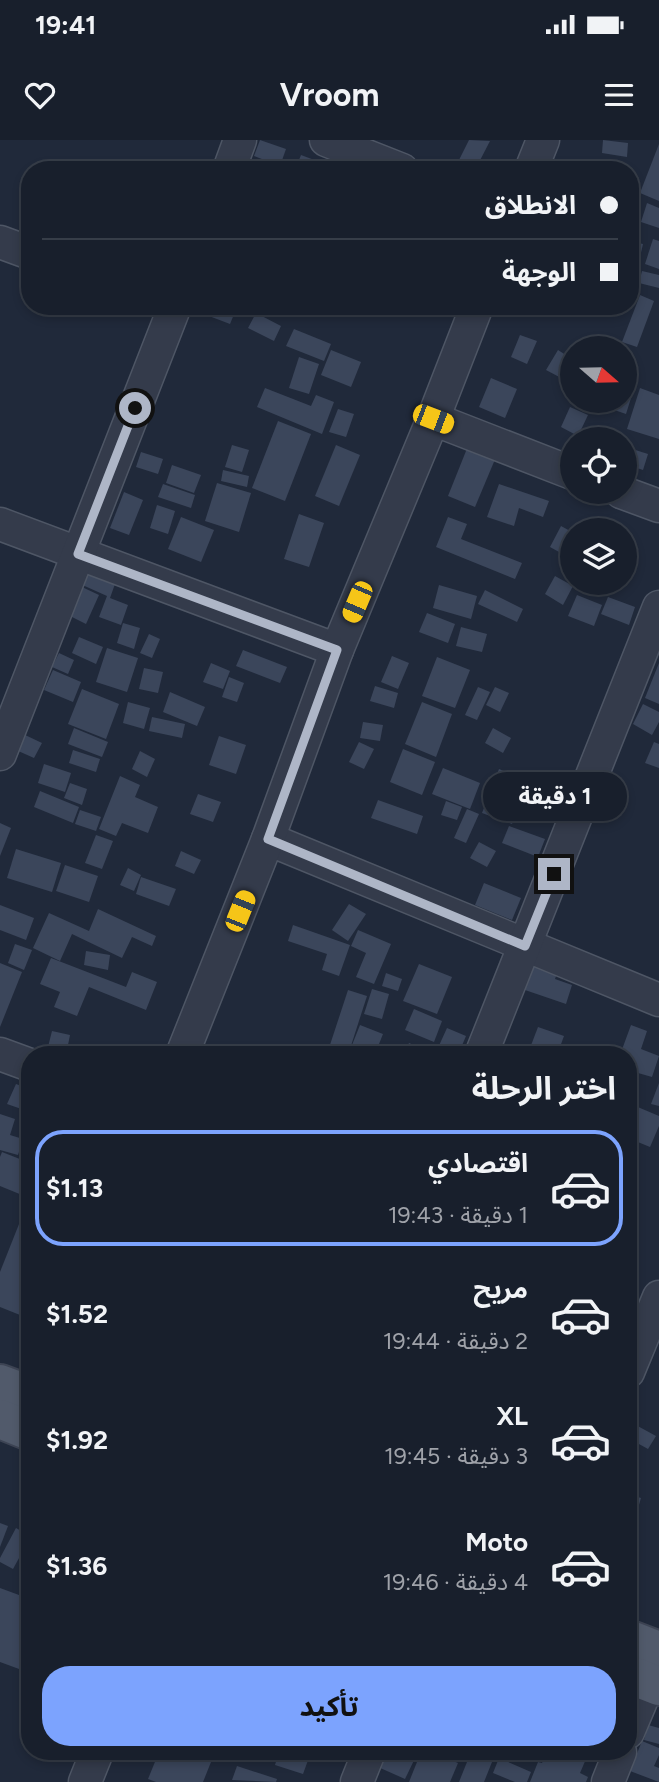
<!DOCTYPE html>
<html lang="ar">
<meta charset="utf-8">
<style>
body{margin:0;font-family:Figtree,"Noto Sans Arabic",sans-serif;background:#252c38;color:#f1f3f6;direction:rtl;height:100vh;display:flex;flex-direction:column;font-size:26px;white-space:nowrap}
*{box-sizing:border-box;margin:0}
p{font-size:23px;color:#9fa2a9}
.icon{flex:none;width:38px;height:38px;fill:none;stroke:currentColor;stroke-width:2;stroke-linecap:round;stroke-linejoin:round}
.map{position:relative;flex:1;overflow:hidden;direction:ltr}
.sheet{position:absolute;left:21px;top:906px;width:616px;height:714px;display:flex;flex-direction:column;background:#181f2c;border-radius:28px;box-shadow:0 4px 10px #0003,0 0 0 2px #363d48;direction:rtl}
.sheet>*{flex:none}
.top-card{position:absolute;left:21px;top:21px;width:618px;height:154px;border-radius:28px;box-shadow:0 4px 10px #0003,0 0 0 2px #363d48;direction:rtl;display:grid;align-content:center;height:154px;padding:0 21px;background:#181f2c}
.needle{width:46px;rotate:110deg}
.fabs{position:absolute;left:560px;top:196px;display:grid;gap:14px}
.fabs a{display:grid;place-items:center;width:77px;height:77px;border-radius:50%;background:#181f2c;box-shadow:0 4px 10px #0003,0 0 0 2px #363d48;font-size:35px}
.end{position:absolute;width:32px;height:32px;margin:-16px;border:9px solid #aeb6c7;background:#111;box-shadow:0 0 0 4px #111}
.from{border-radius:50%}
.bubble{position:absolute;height:49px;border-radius:24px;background:#181f2c;box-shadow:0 4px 10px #0003,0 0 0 2px #363d48;font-size:23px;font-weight:700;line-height:49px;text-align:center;direction:rtl}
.car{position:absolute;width:21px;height:42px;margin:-21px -10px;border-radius:9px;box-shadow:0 0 5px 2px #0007;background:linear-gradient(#f5c518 24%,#345 0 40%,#f5c518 0 76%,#345 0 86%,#f5c518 0)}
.top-card b{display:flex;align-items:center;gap:24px;height:66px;font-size:26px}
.top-card b+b{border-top:2px solid #363d48}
.top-card i{width:18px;height:18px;background:#f1f3f6}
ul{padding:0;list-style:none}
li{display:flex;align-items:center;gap:21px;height:116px;margin:0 14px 10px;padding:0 7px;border:4px solid transparent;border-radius:28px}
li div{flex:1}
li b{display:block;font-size:26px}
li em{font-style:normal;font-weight:700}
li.on{border-color:#7ca3fe}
li>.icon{width:63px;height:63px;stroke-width:1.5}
h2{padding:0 21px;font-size:32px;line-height:84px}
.button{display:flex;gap:14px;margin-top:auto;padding:14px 21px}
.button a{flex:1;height:80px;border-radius:28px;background:#7ca3fe;color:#111;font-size:28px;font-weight:700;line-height:80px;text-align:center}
.status{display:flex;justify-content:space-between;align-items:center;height:49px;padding:0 35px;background:#181f2c;direction:ltr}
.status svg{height:19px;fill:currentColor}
header{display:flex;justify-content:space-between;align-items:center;height:91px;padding:0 21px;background:#181f2c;font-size:32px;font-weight:700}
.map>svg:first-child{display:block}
.building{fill:#3b465b}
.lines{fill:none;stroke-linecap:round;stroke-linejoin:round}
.minor-casing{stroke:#4e5665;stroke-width:35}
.major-casing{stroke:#3d4454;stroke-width:42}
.minor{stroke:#343b4b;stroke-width:32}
.major{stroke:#515a6b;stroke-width:38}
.route{stroke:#aeb6c7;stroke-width:9}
</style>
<div class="status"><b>19:41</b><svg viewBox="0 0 49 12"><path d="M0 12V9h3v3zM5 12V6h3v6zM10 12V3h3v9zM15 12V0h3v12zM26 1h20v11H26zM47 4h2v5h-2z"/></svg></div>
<header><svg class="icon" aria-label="menu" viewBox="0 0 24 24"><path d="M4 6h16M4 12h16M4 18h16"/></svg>Vroom<svg class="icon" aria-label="heart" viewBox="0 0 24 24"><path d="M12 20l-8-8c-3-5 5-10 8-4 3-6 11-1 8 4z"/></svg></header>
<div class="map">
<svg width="659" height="1642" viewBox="0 0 659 1642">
<rect width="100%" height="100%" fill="#20293a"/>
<g class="building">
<polygon points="260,0 286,9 280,26 254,16"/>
<polygon points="469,0 490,1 475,30 458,22"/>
<polygon points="603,0 628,3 627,17 602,13"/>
<polygon points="659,4 659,61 640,53"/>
<polygon points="301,15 333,27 332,30 295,30"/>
<polygon points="647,63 659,68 659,88 641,82"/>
<polygon points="653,99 659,101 659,129 645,124"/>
<polygon points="630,101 643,104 636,134 630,133"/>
<polygon points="642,131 659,135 659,148 639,143"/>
<polygon points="640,155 654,161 637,207 622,202"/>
<polygon points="213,166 237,167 230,184 209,176"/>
<polygon points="256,173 281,186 274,201 248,188"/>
<polygon points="294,189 331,204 324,221 286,206"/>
<polygon points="520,195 537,201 527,224 511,217"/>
<polygon points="331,210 361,222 351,247 321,235"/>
<polygon points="558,210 572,219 572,228 565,240 546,230"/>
<polygon points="299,217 319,224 309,254 289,248"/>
<polygon points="625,235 637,239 626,274 588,261 625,261"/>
<polygon points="491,238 517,249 505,278 479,267"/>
<polygon points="265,248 311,266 316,255 334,262 322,294 257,267"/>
<polygon points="640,248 659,255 659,299 627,289"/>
<polygon points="570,267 588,275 578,296 561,287"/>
<polygon points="338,269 354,274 346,297 329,292"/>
<polygon points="278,281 311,294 285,361 252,348"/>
<polygon points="232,305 249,310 242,332 225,327"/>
<polygon points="336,305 360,315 339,366 315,356"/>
<polygon points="468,306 496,317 475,367 448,356"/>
<polygon points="626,307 648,314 643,330 625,324"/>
<polygon points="141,312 163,319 158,334 136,327"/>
<polygon points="172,325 201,335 194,353 166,343"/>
<polygon points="223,330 249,336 247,347 221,341"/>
<polygon points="217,343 251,353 239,392 205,381"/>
<polygon points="163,344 195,355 191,368 158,357"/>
<polygon points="499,344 549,361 543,377 519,368 514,386 487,377"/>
<polygon points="124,352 143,360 129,395 110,388"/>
<polygon points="157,365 175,371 168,394 150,388"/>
<polygon points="299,374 324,383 309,427 284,419"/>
<polygon points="181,377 214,390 201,422 168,409"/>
<polygon points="448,377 467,384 461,399 522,423 515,439 436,407"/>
<polygon points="561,386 572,392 570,418 550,407"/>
<polygon points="83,430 115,444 110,458 128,465 121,485 99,477 107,456 78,443"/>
<polygon points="555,436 573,446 563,465 545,454"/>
<polygon points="439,445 477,456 471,479 433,468"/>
<polygon points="82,447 99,455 86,484 70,476"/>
<polygon points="485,450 523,469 517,482 478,464"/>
<polygon points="577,455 602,465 594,486 568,476"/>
<polygon points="608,457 635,467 629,485 601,474"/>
<polygon points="427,473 455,484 448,503 419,492"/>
<polygon points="123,483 140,488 134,509 117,503"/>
<polygon points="461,487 487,494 482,512 456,506"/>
<polygon points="149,494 160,499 152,518 140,513"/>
<polygon points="79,497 103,507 96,524 72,513"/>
<polygon points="107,508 138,518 127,552 96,542"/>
<polygon points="243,510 287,527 280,543 236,526"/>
<polygon points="59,513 74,520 68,534 52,527"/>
<polygon points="392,516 409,523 398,549 381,542"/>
<polygon points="437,517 470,530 455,568 422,556"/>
<polygon points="211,523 230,531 223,549 203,542"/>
<polygon points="659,523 659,564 645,558"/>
<polygon points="144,528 163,532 158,553 139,549"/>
<polygon points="53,530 81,542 73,562 44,550"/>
<polygon points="229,537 244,543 237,562 222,557"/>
<polygon points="375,546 398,553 394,568 370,561"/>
<polygon points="478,547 490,552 477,580 465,575"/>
<polygon points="495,547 509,553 500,572 486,565"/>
<polygon points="82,549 119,564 106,599 68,584"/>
<polygon points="170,552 205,567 197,586 163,572"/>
<polygon points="128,562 150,568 144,589 123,583"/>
<polygon points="422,562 452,574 436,617 405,604"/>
<polygon points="643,564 659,572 659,582 652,595 633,584"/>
<polygon points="152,577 185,584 182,598 149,591"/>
<polygon points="363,582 383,585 380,601 360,598"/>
<polygon points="74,588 108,602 102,617 68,604"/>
<polygon points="493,588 511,598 503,613 485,603"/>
<polygon points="23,594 42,603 34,618 16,610"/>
<polygon points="219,596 246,605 236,634 209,625"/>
<polygon points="359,602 374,609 364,629 349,622"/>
<polygon points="654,602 659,604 659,628 645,623"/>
<polygon points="403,609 435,622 422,655 390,642"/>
<polygon points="73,610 100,619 96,632 69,623"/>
<polygon points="140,611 155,619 147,637 132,629"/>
<polygon points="44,624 71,633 65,652 38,643"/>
<polygon points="443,628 480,643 470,669 432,654"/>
<polygon points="499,629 529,641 512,684 482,673"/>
<polygon points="120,636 140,645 135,657 158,667 148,693 122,683 116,696 99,689"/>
<polygon points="70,643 87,649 82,665 64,658"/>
<polygon points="40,651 79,667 73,683 34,667"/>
<polygon points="198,654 221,662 213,682 190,674"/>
<polygon points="378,660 423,676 417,694 371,678"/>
<polygon points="446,661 462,667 457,680 441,675"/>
<polygon points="467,669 479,674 466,703 454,698"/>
<polygon points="80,670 101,677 96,691 75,684"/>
<polygon points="0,683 11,688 0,716"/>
<polygon points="509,686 545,699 538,717 502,703"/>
<polygon points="96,695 113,701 102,729 85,723"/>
<polygon points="479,702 496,711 487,727 470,718"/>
<polygon points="16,709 61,723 52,752 7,738"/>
<polygon points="181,711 201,720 194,734 175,726"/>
<polygon points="65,725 98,736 89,762 56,751"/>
<polygon points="128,728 141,735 134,751 120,745"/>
<polygon points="141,737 176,749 169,766 136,754"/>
<polygon points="484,743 521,758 512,780 475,765"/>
<polygon points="349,764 366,774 348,801 332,790"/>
<polygon points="0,765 34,778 26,800 0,790"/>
<polygon points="98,769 156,796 152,806 132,797 122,818 72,794 60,821 33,808 49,773 89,791"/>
<polygon points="293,785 350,805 339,836 322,830 327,814 288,801"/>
<polygon points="358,790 391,804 374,844 356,837 366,813 351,806"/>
<polygon points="15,804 32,810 24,830 8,823"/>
<polygon points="86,811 110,815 108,830 84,825"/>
<polygon points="51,818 126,847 132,832 157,842 146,870 89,847 77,876 54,867 60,852 40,844"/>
<polygon points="535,819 559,827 555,839 572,845 566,864 525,850"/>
<polygon points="0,823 22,832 0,887"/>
<polygon points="419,824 452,837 437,874 403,861"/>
<polygon points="386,833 402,839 398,851 382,846"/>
<polygon points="372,849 389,854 382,879 364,874"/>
<polygon points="348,850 367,856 348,915 343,915 328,911"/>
<polygon points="414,869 442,881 434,902 405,890"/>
<polygon points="360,885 383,894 377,909 392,915 348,915"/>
<polygon points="631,885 647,891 641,909 659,916 652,937 631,931 628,938 628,915 620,915"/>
<polygon points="538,887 564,896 557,915 530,908"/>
<polygon points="447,888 466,896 458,915 450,915 437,910"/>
<polygon points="52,891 70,895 67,910 48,907"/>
<polygon points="409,903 428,911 426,915 404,915"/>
<polygon points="659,943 659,966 651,964"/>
<polygon points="16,944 30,949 30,972 7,964"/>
<polygon points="633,965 659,976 659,986 650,1007 628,998 628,975"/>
<polygon points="0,974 15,979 10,995 23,999 18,1015 0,1010"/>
<polygon points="2,1012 30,1023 30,1037 22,1055 0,1046 0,1017"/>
<polygon points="23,1074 30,1077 30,1151 20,1175 0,1167 0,1132"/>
<polygon points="634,1284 656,1296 648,1309 628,1298"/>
<polygon points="628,1337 637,1340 632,1352 628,1351"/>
<polygon points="628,1354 641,1358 634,1382 628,1381"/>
<polygon points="0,1383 8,1386 0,1407"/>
<polygon points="16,1388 30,1396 30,1398 13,1429 0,1422 0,1418"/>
<polygon points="30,1418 30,1446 20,1442"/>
<polygon points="23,1446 30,1448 30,1474 21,1495 30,1499 30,1533 0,1522 0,1448 19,1455"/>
<polygon points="648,1585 659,1588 659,1604 644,1600"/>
<polygon points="642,1601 659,1608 659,1615 654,1626 659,1628 659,1642 630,1631"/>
<polygon points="159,1612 215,1612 203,1642 156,1642 148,1639"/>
<polygon points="279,1612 311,1612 303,1634 275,1625"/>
<polygon points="385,1612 418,1612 405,1639 378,1627"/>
<polygon points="421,1612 431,1612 458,1623 450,1642 409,1642"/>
<polygon points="471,1612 496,1612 484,1642 459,1642"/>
<polygon points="547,1612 589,1612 580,1633 588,1637 586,1642 530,1642 538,1622 542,1623"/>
<polygon points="499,1618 531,1632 527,1642 515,1642 493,1633"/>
<polygon points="237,1626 277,1639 276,1642 232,1640"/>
</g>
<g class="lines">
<g class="minor-casing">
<g id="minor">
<polyline points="326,0 402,30"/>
<polyline points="229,30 240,0"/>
<polyline points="531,30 543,0"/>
<polyline points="0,102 30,113"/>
<polyline points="433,279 572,333"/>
<polyline points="621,352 659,366"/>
<polyline points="0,384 337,510"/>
<polyline points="0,614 175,166"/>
<polyline points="268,699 659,860"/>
<polyline points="0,914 30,925"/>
<polyline points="182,915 268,699 337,510 433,279 477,166"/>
<polyline points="481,915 659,467"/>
<polyline points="628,1232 659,1157"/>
<polyline points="628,1592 649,1542"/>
<polyline points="85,1642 97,1612"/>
<polyline points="357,1642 369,1612"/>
<polyline points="608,1642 620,1612"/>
</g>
</g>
<g class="major-casing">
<g id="major">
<polyline points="0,1244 30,1255"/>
<polyline points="0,1279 30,1291"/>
<polyline points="628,1499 659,1511"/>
<polyline points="628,1534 659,1546"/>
</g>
</g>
<use href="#minor" class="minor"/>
<use href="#major" class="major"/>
</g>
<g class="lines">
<polyline class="route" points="135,268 78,414 337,510 268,699 525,806 554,734"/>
</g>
</svg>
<div class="fabs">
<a><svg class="needle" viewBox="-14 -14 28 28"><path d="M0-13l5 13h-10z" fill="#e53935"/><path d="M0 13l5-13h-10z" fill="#9fa2a9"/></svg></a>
<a><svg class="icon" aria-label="locate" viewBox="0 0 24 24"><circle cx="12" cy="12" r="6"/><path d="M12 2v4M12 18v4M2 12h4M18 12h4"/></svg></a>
<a><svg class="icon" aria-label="layers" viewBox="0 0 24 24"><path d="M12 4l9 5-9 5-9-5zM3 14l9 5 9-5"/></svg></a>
</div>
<i class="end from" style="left:135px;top:268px"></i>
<i class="end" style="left:554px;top:734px"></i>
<div class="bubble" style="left:483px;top:632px;width:144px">1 دقيقة</div>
<i class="car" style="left:433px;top:279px;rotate:111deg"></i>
<i class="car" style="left:357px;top:462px;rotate:203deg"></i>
<i class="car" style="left:240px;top:771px;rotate:22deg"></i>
<div class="top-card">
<b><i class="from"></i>الانطلاق</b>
<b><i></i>الوجهة</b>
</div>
<section class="sheet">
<h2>اختر الرحلة</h2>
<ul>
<li class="on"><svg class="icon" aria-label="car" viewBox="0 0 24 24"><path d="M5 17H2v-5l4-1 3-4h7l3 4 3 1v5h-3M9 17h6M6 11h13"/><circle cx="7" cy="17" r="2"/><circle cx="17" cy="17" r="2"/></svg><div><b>اقتصادي</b><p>1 دقيقة · 19:43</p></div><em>$1.13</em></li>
<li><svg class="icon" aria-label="car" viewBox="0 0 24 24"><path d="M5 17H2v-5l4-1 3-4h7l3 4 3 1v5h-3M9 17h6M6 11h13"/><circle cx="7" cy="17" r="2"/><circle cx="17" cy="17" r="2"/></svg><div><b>مريح</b><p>2 دقيقة · 19:44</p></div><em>$1.52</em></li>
<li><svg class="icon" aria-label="car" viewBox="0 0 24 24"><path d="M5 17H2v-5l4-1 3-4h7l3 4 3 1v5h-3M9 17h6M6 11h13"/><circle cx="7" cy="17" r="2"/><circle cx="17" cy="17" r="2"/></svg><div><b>XL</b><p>3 دقيقة · 19:45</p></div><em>$1.92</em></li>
<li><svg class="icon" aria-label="car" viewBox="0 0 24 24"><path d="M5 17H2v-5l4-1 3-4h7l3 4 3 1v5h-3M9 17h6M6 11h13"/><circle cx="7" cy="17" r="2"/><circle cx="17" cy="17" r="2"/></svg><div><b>Moto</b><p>4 دقيقة · 19:46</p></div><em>$1.36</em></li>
</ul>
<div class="button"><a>تأكيد</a></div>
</section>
</div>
